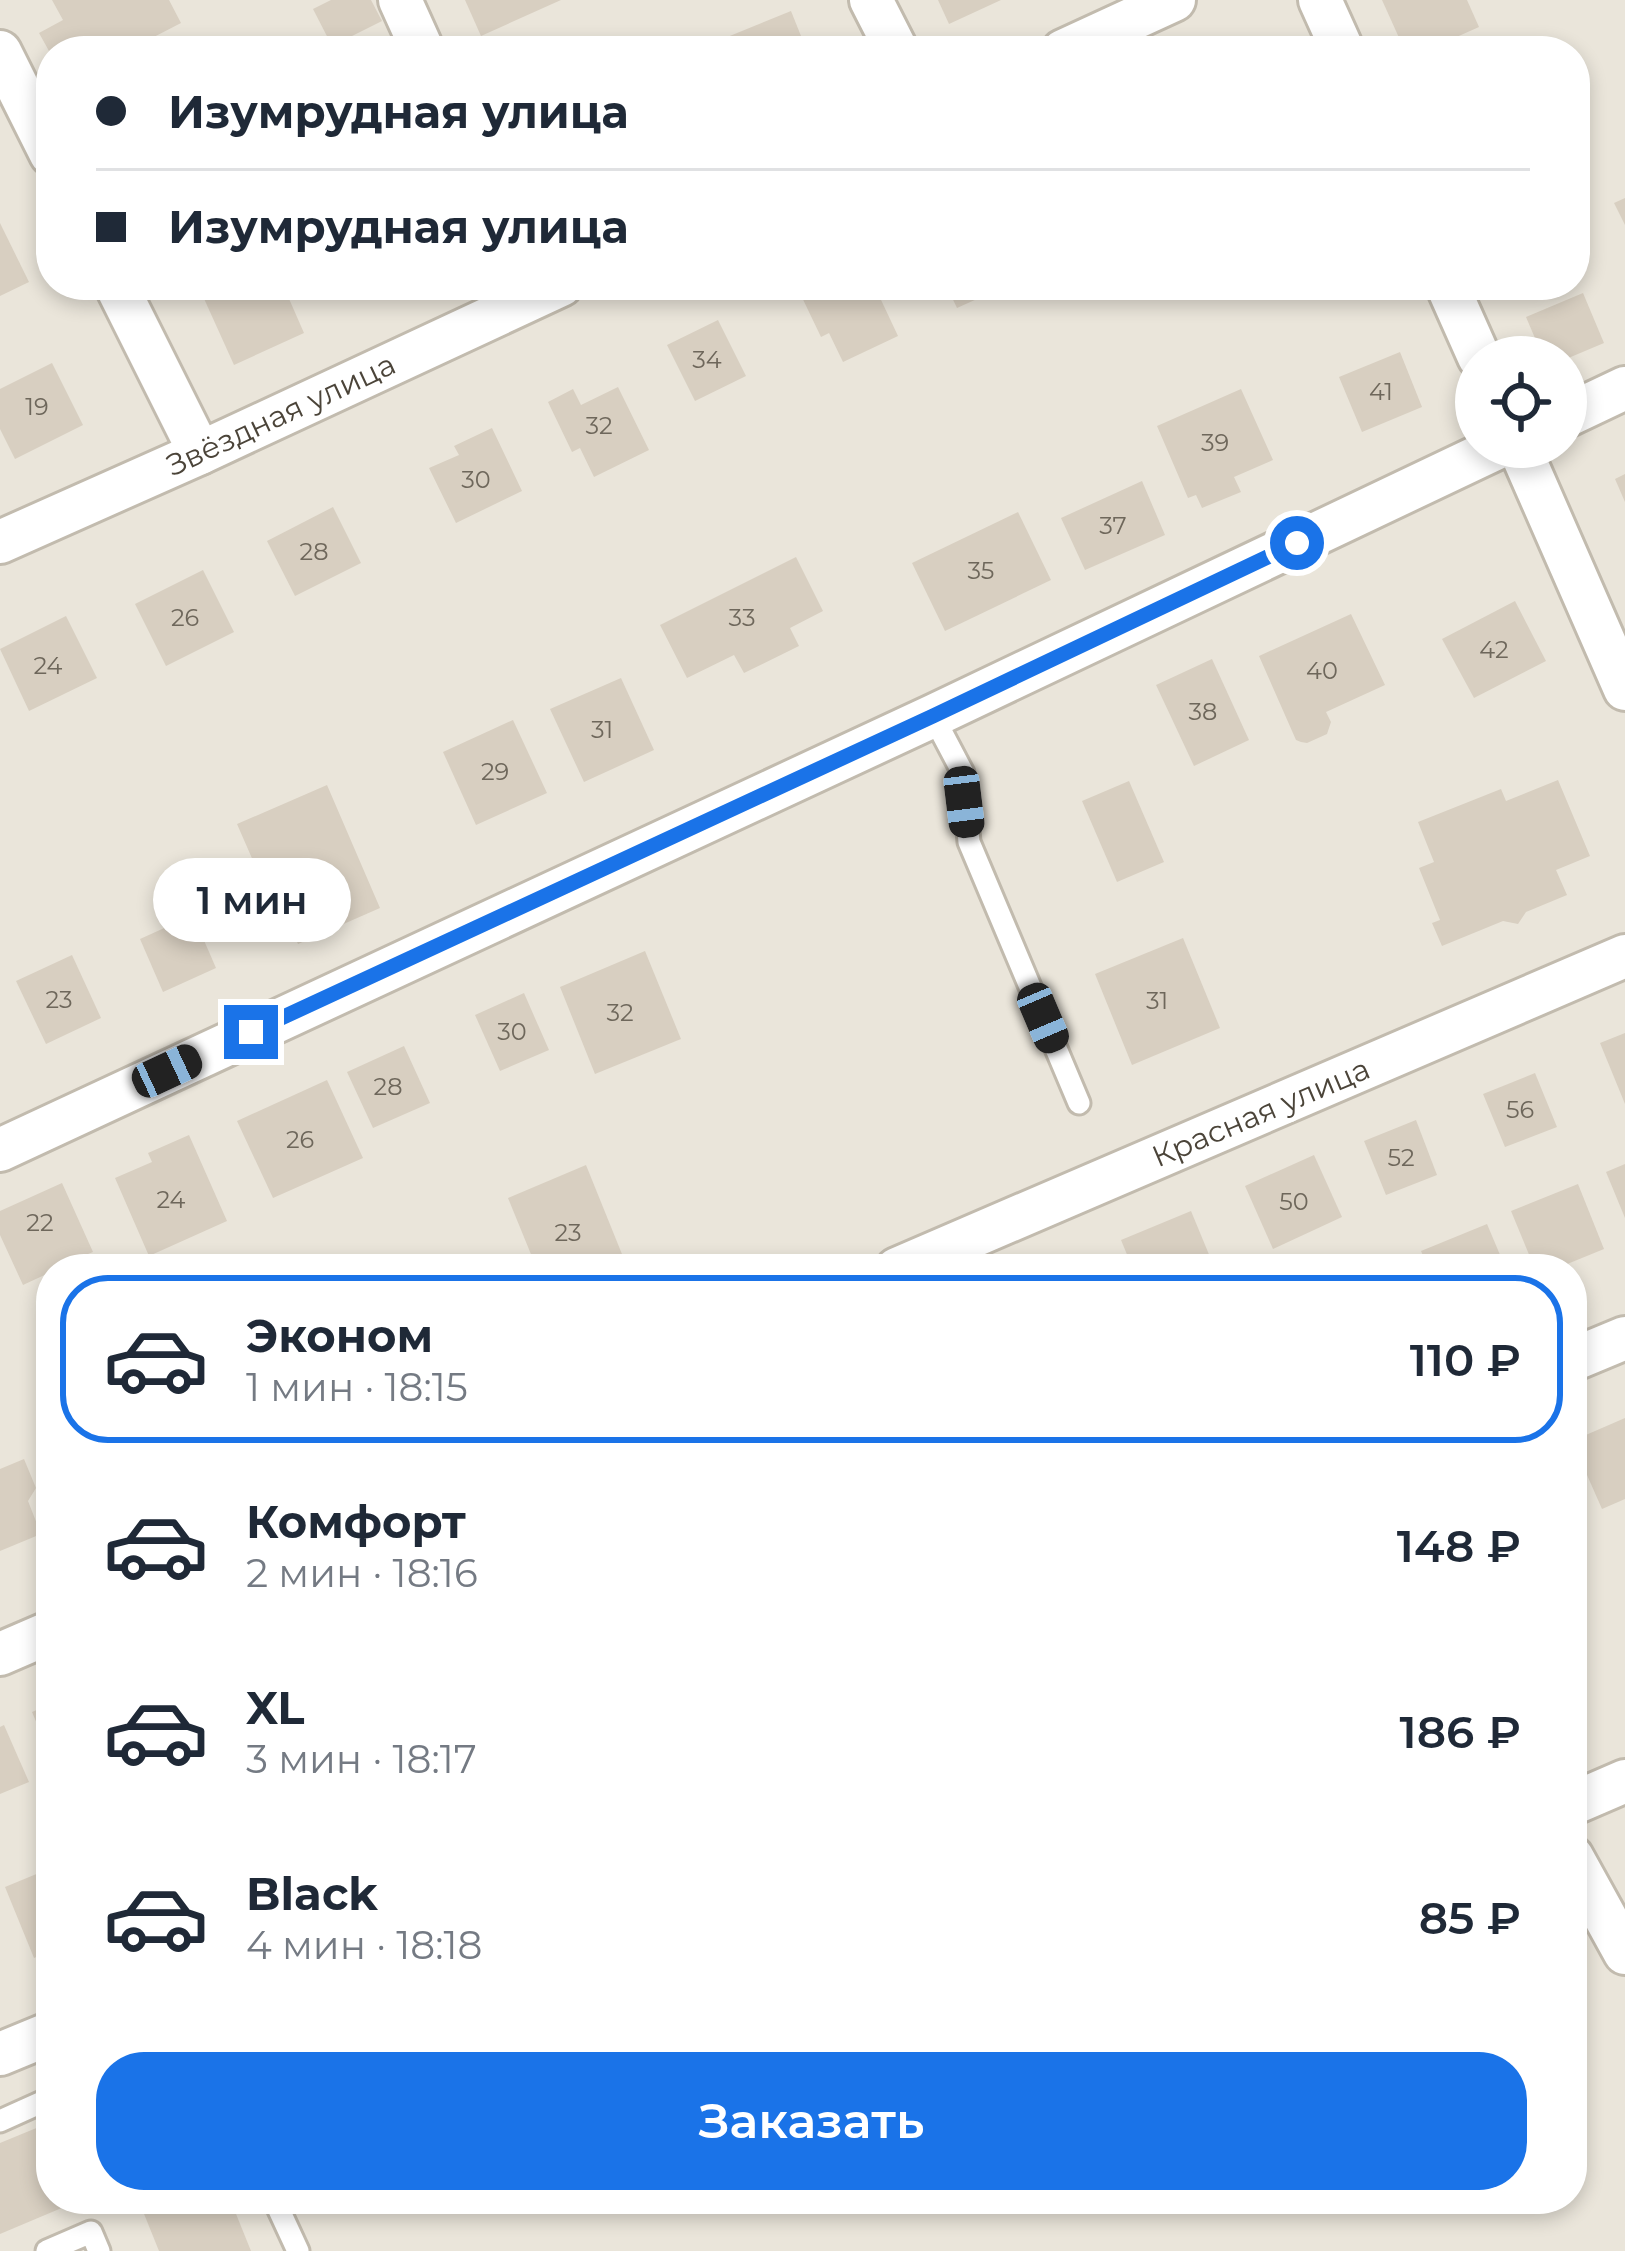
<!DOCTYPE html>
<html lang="ru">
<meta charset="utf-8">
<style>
body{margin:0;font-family:Montserrat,sans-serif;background:#f2f2f3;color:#1f2937;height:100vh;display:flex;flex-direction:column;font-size:45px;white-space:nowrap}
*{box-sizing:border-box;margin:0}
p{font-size:39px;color:#747a83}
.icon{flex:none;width:66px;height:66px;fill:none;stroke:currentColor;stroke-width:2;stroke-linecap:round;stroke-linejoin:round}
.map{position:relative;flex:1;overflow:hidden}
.panel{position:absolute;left:36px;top:1254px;width:1551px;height:960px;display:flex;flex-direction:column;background:#fff;border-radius:48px;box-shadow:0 6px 18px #0003}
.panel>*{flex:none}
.top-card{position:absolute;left:36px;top:36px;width:1554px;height:264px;border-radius:48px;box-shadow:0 6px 18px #0003;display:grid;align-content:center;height:264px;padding:0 60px;background:#fff}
.buttons{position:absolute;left:1455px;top:336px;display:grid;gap:24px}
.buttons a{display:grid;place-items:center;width:132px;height:132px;border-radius:50%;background:#fff;box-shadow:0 6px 18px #0003;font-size:60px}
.end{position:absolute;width:54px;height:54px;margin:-27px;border:15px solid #1a73e8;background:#fff;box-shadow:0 0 0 6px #fff}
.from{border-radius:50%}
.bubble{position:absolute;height:84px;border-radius:42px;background:#fff;box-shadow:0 6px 18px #0003;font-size:39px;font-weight:600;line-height:84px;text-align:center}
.car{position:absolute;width:36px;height:72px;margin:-36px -18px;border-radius:15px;box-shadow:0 0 9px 3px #0007;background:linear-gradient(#222 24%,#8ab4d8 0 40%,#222 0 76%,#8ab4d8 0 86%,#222 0)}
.top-card b{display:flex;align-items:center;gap:42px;height:114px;font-size:45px}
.top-card b+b{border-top:3px solid #e0e1e3}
.top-card i{width:30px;height:30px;background:#1f2937}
ul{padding:21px 0 0;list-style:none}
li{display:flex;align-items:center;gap:36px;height:168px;margin:0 24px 18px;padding:0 36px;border:6px solid transparent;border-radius:48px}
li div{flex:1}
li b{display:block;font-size:45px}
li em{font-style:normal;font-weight:600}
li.on{border-color:#1a73e8}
li>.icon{width:108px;height:108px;stroke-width:1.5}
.primary-button{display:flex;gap:24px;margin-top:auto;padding:24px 60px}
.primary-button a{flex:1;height:138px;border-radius:48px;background:#1a73e8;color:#fff;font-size:48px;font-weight:600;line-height:138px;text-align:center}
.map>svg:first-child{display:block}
.residential{fill:#eae5da;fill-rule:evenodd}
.building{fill:#d8cfc1}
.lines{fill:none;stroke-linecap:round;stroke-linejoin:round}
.lane-casing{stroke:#c2bbae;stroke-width:27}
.street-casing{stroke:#c2bbae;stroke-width:48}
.lane{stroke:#fff;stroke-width:21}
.street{stroke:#fff;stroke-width:42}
.route{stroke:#1a73e8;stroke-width:15}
.labels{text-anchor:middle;stroke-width:9;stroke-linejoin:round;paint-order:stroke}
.number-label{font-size:24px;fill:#6e675b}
.street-label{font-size:30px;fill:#4b4439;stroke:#fff}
</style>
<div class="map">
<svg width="1625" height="2251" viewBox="0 0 1625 2251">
<rect width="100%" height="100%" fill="#f6f3ec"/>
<path class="residential" d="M0,0H1625V2251H0ZM51,51H1575V285H51ZM1476,357H1566V447H1476ZM51,1269H1572V2199H51Z"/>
<g class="building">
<polygon points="52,0 169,0 181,23 150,39 156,51 49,51 39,33 63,20"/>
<polygon points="331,0 371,0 382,21 332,46 313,9"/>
<polygon points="465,0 561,0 481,36"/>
<polygon points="938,0 1001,0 949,24"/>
<polygon points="1382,0 1467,0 1479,27 1425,51 1405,51"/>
<polygon points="791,11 807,51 693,51"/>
<polygon points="1625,198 1625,225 1614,203"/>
<polygon points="0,223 29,282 0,296"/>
<polygon points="216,285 283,285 304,333 234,365 201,292"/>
<polygon points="802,285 827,285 830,291 842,285 874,285 898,336 843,362 829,333 821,337 797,287"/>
<polygon points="946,285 1008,285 957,308"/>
<polygon points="1583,293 1604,343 1566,359 1566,357 1543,357 1526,317"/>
<polygon points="718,320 746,376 695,401 667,345"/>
<polygon points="1400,352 1422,407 1362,432 1339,377"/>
<polygon points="52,363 83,425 15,459 0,429 0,389"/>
<polygon points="618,387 649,450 594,477 580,448 572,452 548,402 573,389 581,405"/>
<polygon points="1241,389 1273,460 1234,477 1241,492 1202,508 1196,495 1188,498 1157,426"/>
<polygon points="492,428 522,491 456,523 429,468 459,455 454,446"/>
<polygon points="1625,474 1625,502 1615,479"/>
<polygon points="1142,481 1165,535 1085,570 1061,518"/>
<polygon points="333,507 361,563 295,596 267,541"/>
<polygon points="1018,512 1051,580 945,631 912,563"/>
<polygon points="796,557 823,611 790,628 799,646 744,673 734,655 687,678 660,625"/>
<polygon points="203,570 234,632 166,666 135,604"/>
<polygon points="1515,601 1546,661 1474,698 1442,639"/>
<polygon points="1351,614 1385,685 1326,712 1331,722 1327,734 1307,743 1301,742 1296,740 1259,656"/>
<polygon points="66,616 97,678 29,711 0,649"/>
<polygon points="1212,659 1249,740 1194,766 1156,685"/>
<polygon points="621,678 654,750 584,782 550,709"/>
<polygon points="513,720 547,793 476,825 443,752"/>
<polygon points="1558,780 1590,856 1556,870 1567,895 1526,912 1518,924 1503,921 1442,946 1432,923 1440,920 1419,868 1434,862 1418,822 1501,789 1506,801"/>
<polygon points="1129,781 1164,862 1117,882 1082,801"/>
<polygon points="327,785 380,908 298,944 285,915 278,918 237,824"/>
<polygon points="193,915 216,968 163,992 140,939"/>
<polygon points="1183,938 1220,1028 1132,1065 1095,974"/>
<polygon points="645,951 681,1039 595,1074 560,987"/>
<polygon points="72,955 101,1018 46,1044 16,981"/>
<polygon points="524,993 549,1050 500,1071 475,1015"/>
<polygon points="1625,1033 1625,1104 1600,1043"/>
<polygon points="404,1046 430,1103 373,1128 347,1072"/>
<polygon points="1535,1073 1557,1127 1505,1147 1483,1094"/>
<polygon points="327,1080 363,1158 273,1198 237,1121"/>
<polygon points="1416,1120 1437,1175 1386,1195 1364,1141"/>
<polygon points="189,1135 227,1221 149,1256 115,1178 152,1162 148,1153"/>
<polygon points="1314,1155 1342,1217 1273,1249 1245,1186"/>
<polygon points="1625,1164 1625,1218 1606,1172"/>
<polygon points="586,1165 628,1269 537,1269 508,1198"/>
<polygon points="62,1183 93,1252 51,1269 51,1272 23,1285 0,1235 0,1211"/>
<polygon points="1578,1184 1604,1249 1555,1269 1535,1269 1511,1211"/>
<polygon points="1191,1211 1215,1269 1133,1269 1121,1240"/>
<polygon points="1487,1224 1506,1269 1429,1269 1421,1251"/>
<polygon points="1625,1418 1625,1499 1602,1509 1572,1441"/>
<polygon points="24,1459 36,1488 28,1501 41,1534 0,1551 0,1469"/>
<polygon points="1572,1491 1582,1515 1572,1519"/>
<polygon points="51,1704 51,1757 32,1712"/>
<polygon points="4,1725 29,1782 0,1794 0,1727"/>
<polygon points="51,1868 51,1951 34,1958 5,1887"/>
<polygon points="51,2122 51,2199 83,2199 0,2234 0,2143"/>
<polygon points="138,2199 230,2199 251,2251 159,2251"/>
</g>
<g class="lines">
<g class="lane-casing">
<g id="lane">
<polyline points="933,716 963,773 969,842 1079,1103"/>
<polyline points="0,2121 51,2098"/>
<polyline points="274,2199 298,2251"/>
<polyline points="47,2251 91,2232 99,2251"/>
</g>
</g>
<g class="street-casing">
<g id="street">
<polyline points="400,0 423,51"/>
<polyline points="871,0 897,51"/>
<polyline points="1320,0 1343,51"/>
<polyline points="1063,51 1174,0"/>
<polyline points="0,52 51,154"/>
<polyline points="116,285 200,453"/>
<polyline points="1447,285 1479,357"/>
<polyline points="1566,416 1625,388"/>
<polyline points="1519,447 1625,689"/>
<polyline points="0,542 200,453 561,285"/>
<polyline points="0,1150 933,716 1499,447"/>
<polyline points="897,1269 1625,956"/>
<polyline points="1572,1360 1625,1338"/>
<polyline points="0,1654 51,1632"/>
<polyline points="1572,1804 1625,1781"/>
<polyline points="1572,1857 1625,1953"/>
<polyline points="0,2054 51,2033"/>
</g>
</g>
<use href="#lane" class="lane"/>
<use href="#street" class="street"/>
</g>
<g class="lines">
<polyline class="route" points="251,1032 933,716 1297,543"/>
</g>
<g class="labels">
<g class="number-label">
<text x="707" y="368">34</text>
<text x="1381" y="400">41</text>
<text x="37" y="415">19</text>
<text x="599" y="434">32</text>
<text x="1215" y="451">39</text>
<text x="476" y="488">30</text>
<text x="1113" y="534">37</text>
<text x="314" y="560">28</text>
<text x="981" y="579">35</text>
<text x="185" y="626">26</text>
<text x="742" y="626">33</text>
<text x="1494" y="658">42</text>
<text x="48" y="674">24</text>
<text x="1322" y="679">40</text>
<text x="1203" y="720">38</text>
<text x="602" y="738">31</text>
<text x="495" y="780">29</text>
<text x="59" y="1008">23</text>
<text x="1157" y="1009">31</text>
<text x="620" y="1021">32</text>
<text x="512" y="1040">30</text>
<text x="388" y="1095">28</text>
<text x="1520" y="1118">56</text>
<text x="300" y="1148">26</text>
<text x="1401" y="1166">52</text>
<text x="171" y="1208">24</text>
<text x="1294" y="1210">50</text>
<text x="40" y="1231">22</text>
<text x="568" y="1241">23</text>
</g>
<g class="street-label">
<text transform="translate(281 415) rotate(-25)" y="10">Звёздная улица</text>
<text transform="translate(1261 1113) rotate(-23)" y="10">Красная улица</text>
</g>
</g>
</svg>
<div class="buttons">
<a><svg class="icon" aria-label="locate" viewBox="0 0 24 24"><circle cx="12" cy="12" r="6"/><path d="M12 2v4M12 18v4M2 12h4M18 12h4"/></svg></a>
</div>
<i class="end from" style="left:1297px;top:543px"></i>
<i class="end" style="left:251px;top:1032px"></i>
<div class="bubble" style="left:153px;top:858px;width:198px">1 мин</div>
<i class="car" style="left:964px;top:802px;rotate:173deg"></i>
<i class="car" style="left:1043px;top:1018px;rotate:157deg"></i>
<i class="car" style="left:167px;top:1071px;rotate:65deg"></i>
<div class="top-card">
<b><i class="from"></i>Изумрудная улица</b>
<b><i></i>Изумрудная улица</b>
</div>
<section class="panel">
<ul>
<li class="on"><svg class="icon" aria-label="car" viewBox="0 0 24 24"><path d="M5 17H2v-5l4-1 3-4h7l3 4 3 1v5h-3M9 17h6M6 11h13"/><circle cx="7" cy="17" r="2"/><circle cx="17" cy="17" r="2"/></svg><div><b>Эконом</b><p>1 мин · 18:15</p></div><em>110 ₽</em></li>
<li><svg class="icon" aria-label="car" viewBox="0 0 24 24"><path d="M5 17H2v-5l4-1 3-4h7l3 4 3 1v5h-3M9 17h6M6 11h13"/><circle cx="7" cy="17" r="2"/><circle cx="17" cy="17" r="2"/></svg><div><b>Комфорт</b><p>2 мин · 18:16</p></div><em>148 ₽</em></li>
<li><svg class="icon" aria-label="car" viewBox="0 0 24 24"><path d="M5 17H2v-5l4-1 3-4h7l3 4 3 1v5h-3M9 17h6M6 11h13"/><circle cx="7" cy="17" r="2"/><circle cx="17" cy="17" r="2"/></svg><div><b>XL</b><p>3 мин · 18:17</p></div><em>186 ₽</em></li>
<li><svg class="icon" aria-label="car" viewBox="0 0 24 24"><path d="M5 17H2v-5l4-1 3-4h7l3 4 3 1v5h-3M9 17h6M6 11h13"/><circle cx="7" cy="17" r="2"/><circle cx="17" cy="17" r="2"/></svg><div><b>Black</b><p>4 мин · 18:18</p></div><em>85 ₽</em></li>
</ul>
<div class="primary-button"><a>Заказать</a></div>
</section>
</div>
